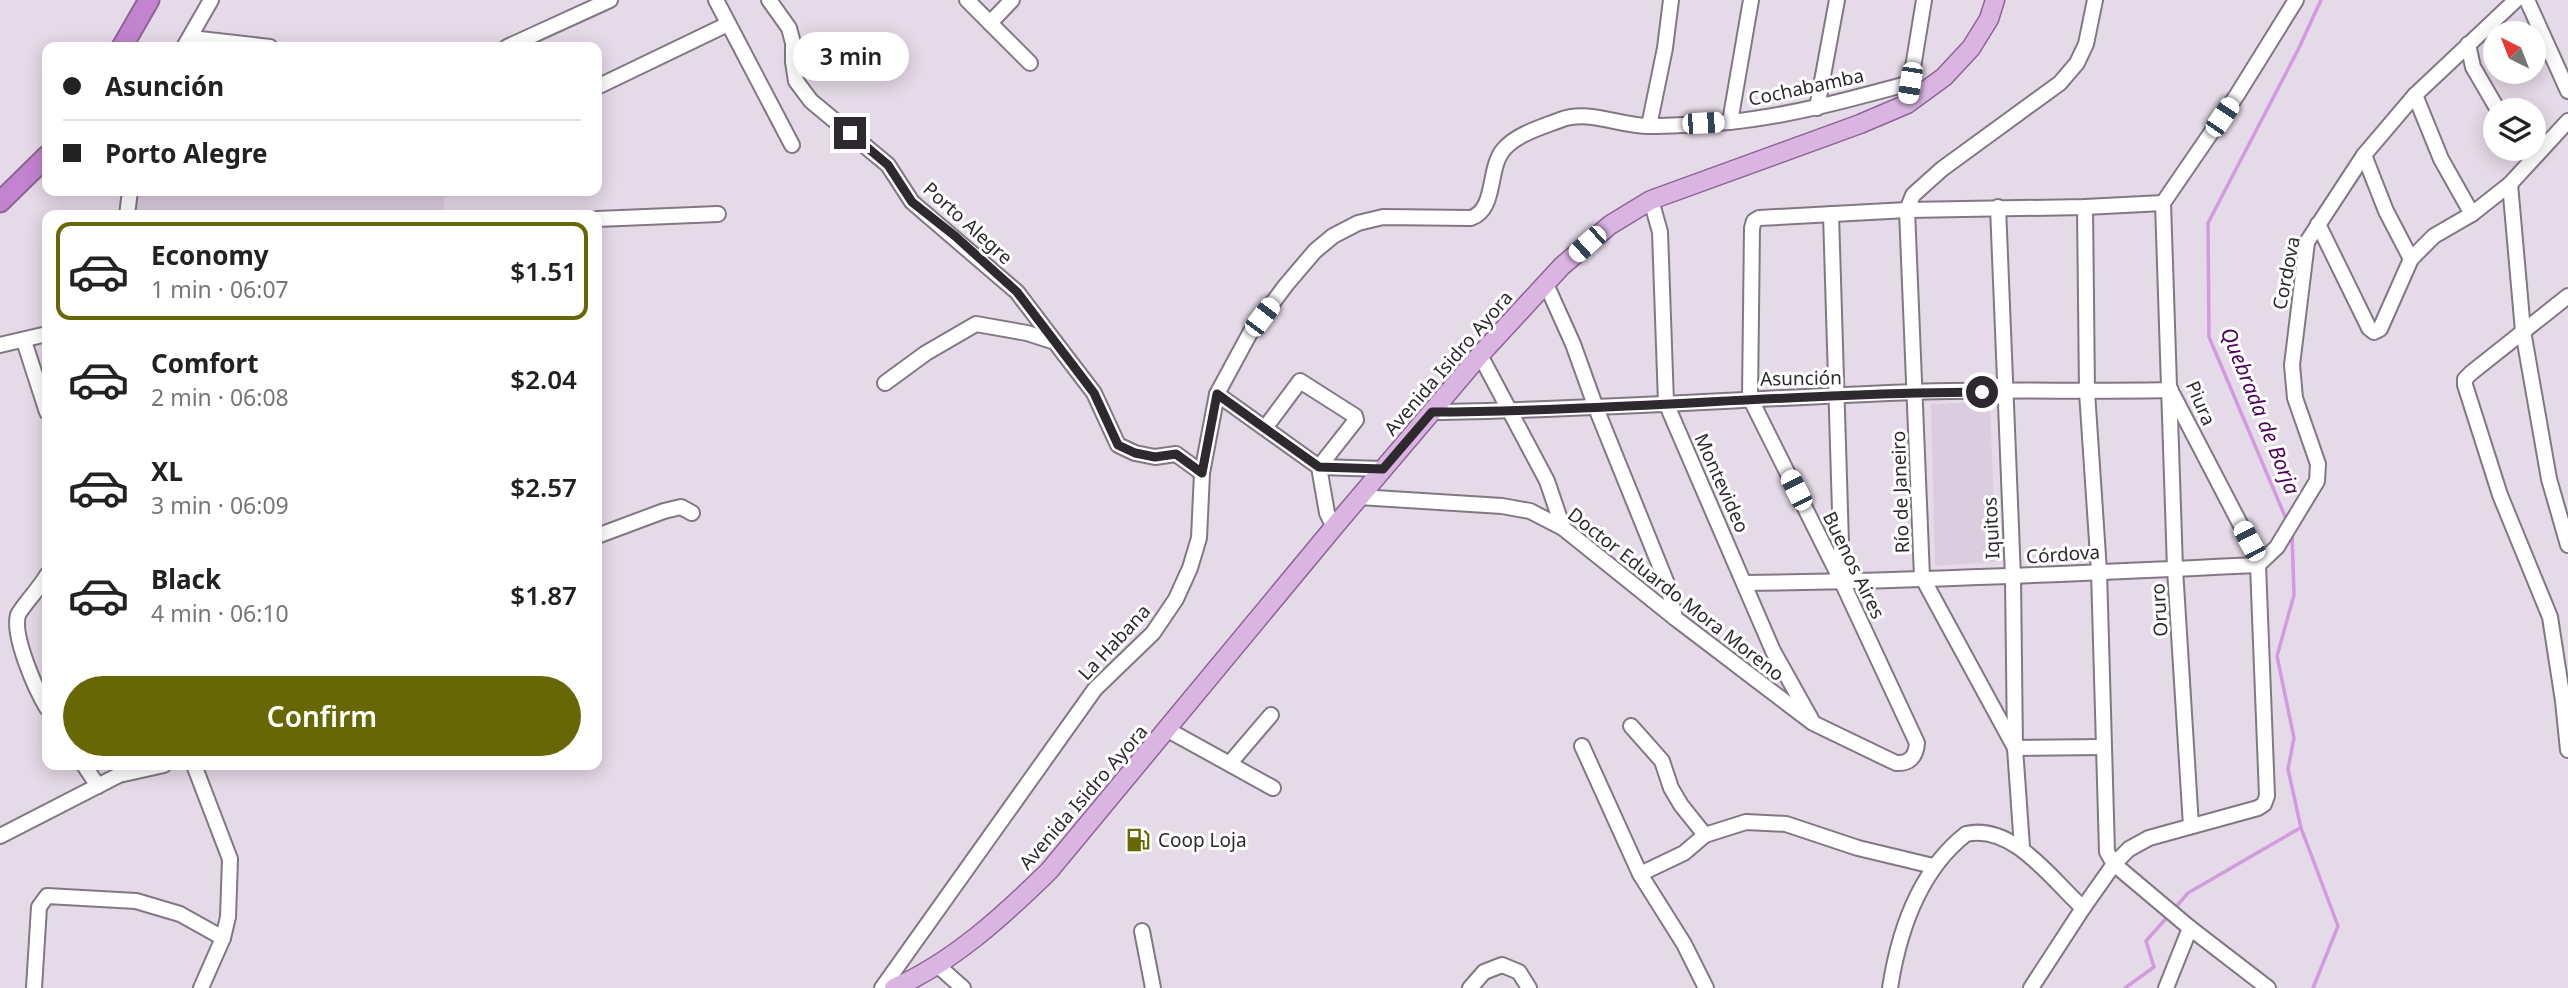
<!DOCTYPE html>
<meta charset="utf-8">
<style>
body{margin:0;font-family:"Noto Sans",sans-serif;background:#f2f2f2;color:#222;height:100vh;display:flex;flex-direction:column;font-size:26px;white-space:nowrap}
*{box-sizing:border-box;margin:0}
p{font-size:23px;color:#767676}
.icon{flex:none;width:38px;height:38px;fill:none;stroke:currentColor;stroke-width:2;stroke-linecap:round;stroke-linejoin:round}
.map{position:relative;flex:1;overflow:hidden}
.details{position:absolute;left:42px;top:210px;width:560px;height:560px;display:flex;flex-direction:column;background:#fff;border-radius:14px;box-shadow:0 4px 18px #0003}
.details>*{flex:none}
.hud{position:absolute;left:42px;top:42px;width:560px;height:154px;border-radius:14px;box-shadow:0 4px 18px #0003;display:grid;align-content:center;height:154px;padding:0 21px;background:#fff}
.needle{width:46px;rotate:318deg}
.controls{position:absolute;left:2483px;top:21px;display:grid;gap:14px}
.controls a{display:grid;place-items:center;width:63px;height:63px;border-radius:50%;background:#fff;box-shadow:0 4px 18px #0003;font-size:35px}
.end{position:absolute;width:32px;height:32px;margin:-16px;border:9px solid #2d292e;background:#fff;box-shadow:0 0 0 4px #fff}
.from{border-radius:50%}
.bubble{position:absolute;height:49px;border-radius:24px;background:#fff;box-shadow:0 4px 18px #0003;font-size:23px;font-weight:600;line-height:49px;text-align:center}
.car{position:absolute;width:21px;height:42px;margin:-21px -10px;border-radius:9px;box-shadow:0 0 5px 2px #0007;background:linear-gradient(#fff 24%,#345 0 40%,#fff 0 76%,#345 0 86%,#fff 0)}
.hud b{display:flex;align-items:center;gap:24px;height:66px;font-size:26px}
.hud b+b{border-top:2px solid #e0e0e0}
.hud i{width:18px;height:18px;background:#222}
ul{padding:12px 0 0;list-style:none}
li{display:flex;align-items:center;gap:21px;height:98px;margin:0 14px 10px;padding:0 7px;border:4px solid transparent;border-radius:14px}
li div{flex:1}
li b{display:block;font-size:26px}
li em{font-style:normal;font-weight:600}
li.on{border-color:#676805}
li>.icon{width:63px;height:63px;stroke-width:1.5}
.primary-button{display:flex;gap:14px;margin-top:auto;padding:14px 21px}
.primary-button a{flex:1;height:80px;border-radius:42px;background:#676805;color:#fff;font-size:28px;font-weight:600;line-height:80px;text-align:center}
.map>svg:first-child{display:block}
.built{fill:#dcccdf}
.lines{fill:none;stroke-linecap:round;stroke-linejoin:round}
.stream{stroke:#d49adf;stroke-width:3.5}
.minor-casing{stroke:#827884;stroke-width:18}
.major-casing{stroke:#8e6497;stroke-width:21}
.highway-casing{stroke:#8e6497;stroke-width:23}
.minor{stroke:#fff;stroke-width:14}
.major{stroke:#dab5e2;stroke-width:18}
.highway{stroke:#c283cf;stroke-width:19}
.route{stroke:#2d292e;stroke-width:9}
.labels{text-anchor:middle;stroke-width:6;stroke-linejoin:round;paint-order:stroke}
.street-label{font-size:19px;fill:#2d292e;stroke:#fff}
.poi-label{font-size:19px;fill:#2d292e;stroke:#fff;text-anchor:start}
.water-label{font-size:21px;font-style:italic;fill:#4e035b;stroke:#fff}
</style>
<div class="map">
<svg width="2568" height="988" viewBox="0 0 2568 988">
<rect width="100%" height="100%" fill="#e5dae7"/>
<g class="built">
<polygon points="135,191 444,191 444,215 133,215"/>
<polygon points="1990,402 1996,562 1935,566 1931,404"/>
</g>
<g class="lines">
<g class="stream">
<polyline points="2287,521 2209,337 2208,223 2298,50 2321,0"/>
<polyline points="2292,533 2294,595 2277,656 2294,738 2288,769 2301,828 2338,926 2313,988"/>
<polyline points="2175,908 2188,893 2300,828"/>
<polyline points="2125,988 2154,967 2146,941 2170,914"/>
</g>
<g class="minor-casing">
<g id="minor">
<polyline points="716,0 792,145"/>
<polyline points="769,0 789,28 793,43 793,62 796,81 811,101 888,165 912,202 1017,292 1055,342"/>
<polyline points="967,0 1030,63"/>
<polyline points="2527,0 2568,91"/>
<polyline points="990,23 1012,0"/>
<polyline points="191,38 270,47"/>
<polyline points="2468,44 2473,67 2498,110"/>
<polyline points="184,47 211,0"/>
<polyline points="507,47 610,0"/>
<polyline points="597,87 728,24"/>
<polyline points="1909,92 1924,0"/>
<polyline points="2415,95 2441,159 2472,214"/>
<polyline points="1817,108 1837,0"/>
<polyline points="1730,122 1751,0"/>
<polyline points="1649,126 1665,48 1671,0"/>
<polyline points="2364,155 2386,211 2411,259"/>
<polyline points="2510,184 2523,331 2549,479 2568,545"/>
<polyline points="1651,200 1660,232 1666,403 1773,651 1811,719"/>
<polyline points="1998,207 2013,577 2015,748 2022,847"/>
<polyline points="2085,207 2087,392 2099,571 2107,852 2114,864 2190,928 2268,988"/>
<polyline points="1831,214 1842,577"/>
<polyline points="127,215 130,191"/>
<polyline points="597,219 718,214"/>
<polyline points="2318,224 2369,328 2374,332 2380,329 2411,259 2434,236 2472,214 2510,184 2568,121"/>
<polyline points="1546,284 1573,344 1596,408 1668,586 1675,618"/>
<polyline points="2568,296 2471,373 2465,379 2465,385 2500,495 2550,617 2563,701 2568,750"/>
<polyline points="24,341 47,412"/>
<polyline points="0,345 47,334"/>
<polyline points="1480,355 1547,481 1563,528"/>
<polyline points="885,383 926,353 976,324 1027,333 1055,342 1094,393 1118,445 1135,453 1155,457 1176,454 1202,473"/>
<polyline points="1217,394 1319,467 1327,513 1334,527"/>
<path d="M1432,412C1593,410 1754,398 1915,392C2000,389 2086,392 2171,390"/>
<polyline points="1265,428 1300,381 1355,416 1356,420 1319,467"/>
<polyline points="1319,467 1383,469"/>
<path d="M1359,497L1502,506L1530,511L1563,528L1675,618L1813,723L1896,763C1909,764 1916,757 1917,743L1842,582L1750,398L1752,228L1754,221L1759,218L1907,210L2085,207L2163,203"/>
<polyline points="597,536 664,511 681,507 692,513"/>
<path d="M47,575C42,585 21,608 18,615C12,636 36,690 47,708"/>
<path d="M1745,583C1916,581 2087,573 2258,565L2277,547L2317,481L2318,464L2295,398L2292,365L2307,242L2364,155L2415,95L2516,0"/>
<polyline points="1631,726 1662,761 1671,788 1681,805 1705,835"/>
<polyline points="1168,730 1273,788"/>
<polyline points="1582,746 1640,874 1684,944 1706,988"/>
<polyline points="2015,748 1922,577 1907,210 1913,195 1942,169 2060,83 2077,63 2086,44 2095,0"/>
<polyline points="2015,748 2103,747"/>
<polyline points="1230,763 1271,715"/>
<polyline points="84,765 98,786"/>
<polyline points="194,765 230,859 228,917 223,938 201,988"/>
<polyline points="2191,826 2175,569 2163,203 2237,95 2296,0"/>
<polyline points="0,836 119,775 164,765"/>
<polyline points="1640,874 1684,853 1705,835 1746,822 1786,824 1858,848 1933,866"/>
<polyline points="1142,931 1153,988"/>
<polyline points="936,964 963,988"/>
<polyline points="34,988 39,907 47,896 136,901 180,914 223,938"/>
<path d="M882,988L1095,689L1153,633L1176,599L1190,568L1199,538L1202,473L1217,394L1250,333L1286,285L1315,251L1333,236L1358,223L1383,217L1471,218C1497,209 1487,168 1504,149C1517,134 1542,127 1560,120C1589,109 1619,126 1649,126C1675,126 1703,124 1729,122C1790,116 1851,99 1910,83"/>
<polyline points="1470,988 1484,972 1502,965 1519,972 1529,988"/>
<path d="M1890,988C1899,930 1919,871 1966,834C2013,823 2052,880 2083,908"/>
<polyline points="2031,988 2083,908 2114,864 2129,849 2149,838 2258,808 2264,804 2267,796 2258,565 2249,541 2173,395"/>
<polyline points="2166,988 2190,928"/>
</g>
</g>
<g class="major-casing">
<path id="major" d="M894,988C953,962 1003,916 1049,871L1334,527L1480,355L1562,266L1610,225L1651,200L1860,124L1907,104L1944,77L1971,48L1989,19L1995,0"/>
</g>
<g class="highway-casing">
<g id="highway">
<polyline points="122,47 149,0"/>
<polyline points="0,202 47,156"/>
</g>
</g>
<use href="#minor" class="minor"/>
<use href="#major" class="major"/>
<use href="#highway" class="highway"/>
</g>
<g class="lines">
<path class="route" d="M850,133L888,165L912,202L955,236L1017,292L1094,393L1118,445L1135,453L1155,457L1176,454L1202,473L1217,394L1319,467L1383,469L1432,412C1616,411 1799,393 1982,392"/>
</g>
<defs>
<g id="fuel-bare" transform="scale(1.89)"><path d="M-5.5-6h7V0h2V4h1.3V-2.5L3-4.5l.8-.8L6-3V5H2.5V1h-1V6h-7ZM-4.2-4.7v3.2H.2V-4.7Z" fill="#676805" stroke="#fff" stroke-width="2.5" paint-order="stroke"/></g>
</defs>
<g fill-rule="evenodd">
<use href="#fuel-bare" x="1138" y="840"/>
</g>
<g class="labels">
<g class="street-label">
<text transform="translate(1806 87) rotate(-12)" y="7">Cochabamba</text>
<text transform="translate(968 223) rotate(42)" y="7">Porto Alegre</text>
<text transform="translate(2286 273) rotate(-79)" y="7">Cordova</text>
<text transform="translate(1448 363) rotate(-49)" y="7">Avenida Isidro Ayora</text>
<text transform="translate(1801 378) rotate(-1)" y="7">Asunción</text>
<text transform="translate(2201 403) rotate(67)" y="7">Piura</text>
<text transform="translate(1722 483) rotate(66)" y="7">Montevideo</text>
<text transform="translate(1900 492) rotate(-92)" y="7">Río de Janeiro</text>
<text transform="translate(1991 528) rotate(-93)" y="7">Iquitos</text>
<text transform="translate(2063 554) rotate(-4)" y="7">Córdova</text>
<text transform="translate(1854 565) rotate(64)" y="7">Buenos Aires</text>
<text transform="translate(1676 594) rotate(38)" y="7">Doctor Eduardo Mora Moreno</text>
<text transform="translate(2159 610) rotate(-94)" y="7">Oruro</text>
<text transform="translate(1114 642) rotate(-47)" y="7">La Habana</text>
<text transform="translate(1083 797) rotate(-49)" y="7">Avenida Isidro Ayora</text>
</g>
<g class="poi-label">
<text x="1158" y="847">Coop Loja</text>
</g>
<g class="water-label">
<text transform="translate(2260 411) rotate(68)" y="7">Quebrada de Borja</text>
</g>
</g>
</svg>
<div class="controls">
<a><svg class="needle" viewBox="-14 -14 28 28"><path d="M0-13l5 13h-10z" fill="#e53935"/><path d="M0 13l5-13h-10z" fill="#767676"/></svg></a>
<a><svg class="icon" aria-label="layers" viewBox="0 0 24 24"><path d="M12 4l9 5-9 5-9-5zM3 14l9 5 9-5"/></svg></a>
</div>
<i class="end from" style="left:1982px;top:392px"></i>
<i class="end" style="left:850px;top:133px"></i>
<div class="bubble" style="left:793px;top:32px;width:116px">3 min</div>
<i class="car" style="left:1910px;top:83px;rotate:189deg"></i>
<i class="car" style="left:2222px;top:117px;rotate:34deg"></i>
<i class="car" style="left:1703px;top:123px;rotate:87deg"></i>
<i class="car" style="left:1587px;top:244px;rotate:228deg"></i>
<i class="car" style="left:1262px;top:317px;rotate:37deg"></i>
<i class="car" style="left:1796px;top:490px;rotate:333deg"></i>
<i class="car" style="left:2249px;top:541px;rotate:332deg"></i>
<div class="hud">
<b><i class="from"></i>Asunción</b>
<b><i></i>Porto Alegre</b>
</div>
<section class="details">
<ul>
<li class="on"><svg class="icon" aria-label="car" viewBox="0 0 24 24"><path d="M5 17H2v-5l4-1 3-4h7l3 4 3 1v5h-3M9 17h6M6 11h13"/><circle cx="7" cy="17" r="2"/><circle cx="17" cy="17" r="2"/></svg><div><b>Economy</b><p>1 min · 06:07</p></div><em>$1.51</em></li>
<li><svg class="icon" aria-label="car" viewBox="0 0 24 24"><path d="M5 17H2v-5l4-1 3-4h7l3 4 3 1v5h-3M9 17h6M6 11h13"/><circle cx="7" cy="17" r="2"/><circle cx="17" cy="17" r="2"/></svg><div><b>Comfort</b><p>2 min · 06:08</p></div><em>$2.04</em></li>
<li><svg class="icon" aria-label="car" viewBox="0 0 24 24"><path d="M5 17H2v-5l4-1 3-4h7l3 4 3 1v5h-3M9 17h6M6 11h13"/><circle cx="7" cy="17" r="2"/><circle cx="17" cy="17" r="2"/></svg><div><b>XL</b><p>3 min · 06:09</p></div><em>$2.57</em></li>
<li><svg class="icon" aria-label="car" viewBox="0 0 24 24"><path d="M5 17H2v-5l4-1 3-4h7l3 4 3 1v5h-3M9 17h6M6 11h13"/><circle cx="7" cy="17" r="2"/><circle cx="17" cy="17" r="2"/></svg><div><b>Black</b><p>4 min · 06:10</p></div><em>$1.87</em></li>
</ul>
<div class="primary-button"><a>Confirm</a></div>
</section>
</div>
